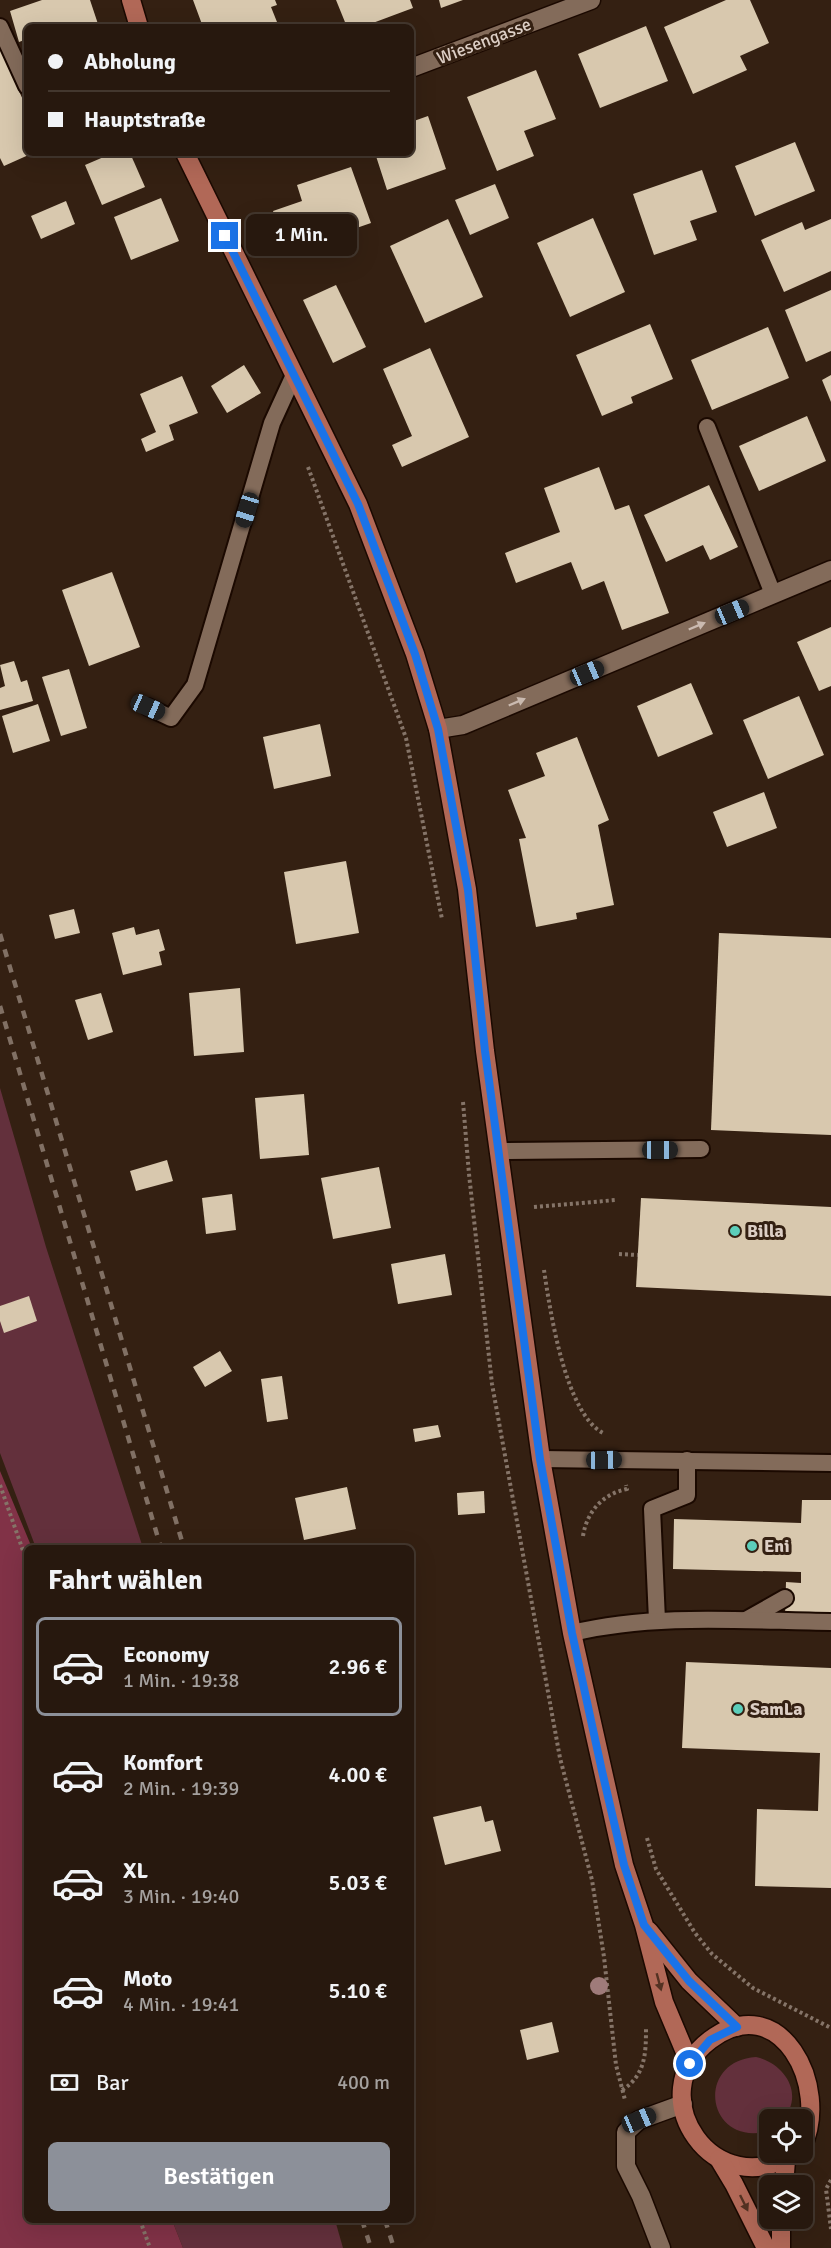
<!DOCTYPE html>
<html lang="de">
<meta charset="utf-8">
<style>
body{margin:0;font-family:Signika,sans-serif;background:#2f2117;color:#f1f3f6;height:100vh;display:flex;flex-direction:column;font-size:22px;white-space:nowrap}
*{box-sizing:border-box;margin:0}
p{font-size:20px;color:#a4a09e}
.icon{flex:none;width:33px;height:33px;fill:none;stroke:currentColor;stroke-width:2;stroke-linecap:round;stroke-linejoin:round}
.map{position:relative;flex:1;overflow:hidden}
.side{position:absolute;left:24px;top:1545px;width:390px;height:678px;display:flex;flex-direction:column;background:#27180e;border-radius:9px;box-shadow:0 6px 24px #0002,0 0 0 2px #43372e}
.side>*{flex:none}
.guide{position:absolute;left:24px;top:24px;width:390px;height:132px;border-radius:9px;box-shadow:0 6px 24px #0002,0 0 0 2px #43372e;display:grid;align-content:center;height:132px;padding:0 24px;background:#27180e}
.fabs{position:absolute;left:759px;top:2109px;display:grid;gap:12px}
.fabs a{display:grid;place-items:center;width:54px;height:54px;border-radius:9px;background:#27180e;box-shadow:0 6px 24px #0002,0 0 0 2px #43372e;font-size:30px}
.end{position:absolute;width:27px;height:27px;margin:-14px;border:8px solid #1a73e8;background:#fff;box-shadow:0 0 0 3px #fff}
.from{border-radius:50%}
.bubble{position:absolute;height:42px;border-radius:9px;background:#27180e;box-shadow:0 6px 24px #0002,0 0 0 2px #43372e;font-size:20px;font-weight:600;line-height:42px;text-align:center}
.car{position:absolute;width:18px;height:36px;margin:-18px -9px;border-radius:8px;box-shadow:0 0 4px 2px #0007;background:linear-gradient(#222 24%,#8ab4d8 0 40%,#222 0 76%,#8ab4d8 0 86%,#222 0)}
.guide b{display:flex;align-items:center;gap:21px;height:57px;font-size:22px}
.guide b+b{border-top:2px solid #43372e}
.guide i{width:15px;height:15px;background:#f1f3f6}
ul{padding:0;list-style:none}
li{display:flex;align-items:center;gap:18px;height:99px;margin:0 12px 9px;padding:0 12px;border:3px solid transparent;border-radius:9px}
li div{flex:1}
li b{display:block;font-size:22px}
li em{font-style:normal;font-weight:600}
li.selected{border-color:#8c9099}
li>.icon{width:54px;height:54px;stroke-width:1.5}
h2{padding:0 24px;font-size:27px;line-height:72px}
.pay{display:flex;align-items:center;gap:15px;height:66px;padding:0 24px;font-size:22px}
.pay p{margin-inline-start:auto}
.button{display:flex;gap:12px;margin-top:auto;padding:12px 24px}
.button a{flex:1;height:69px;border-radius:9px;background:#8c9099;color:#fff;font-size:24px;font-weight:600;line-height:69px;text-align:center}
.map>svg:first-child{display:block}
.green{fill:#63303c}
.forest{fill:#813247}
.building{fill:#d8c8ae}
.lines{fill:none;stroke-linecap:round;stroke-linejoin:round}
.service-casing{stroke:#1b0900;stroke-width:20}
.minor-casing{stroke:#1b0900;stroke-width:21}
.primary-casing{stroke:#1b0900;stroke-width:21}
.path{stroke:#857468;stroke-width:4;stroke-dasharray:3 3;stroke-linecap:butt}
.service{stroke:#836b5a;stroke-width:16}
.minor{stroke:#836b5a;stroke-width:18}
.primary{stroke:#b16857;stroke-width:18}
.rail{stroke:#817064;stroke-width:4.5;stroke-dasharray:8 8;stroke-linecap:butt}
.tree{fill:#9f7b7a}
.oneway{fill:#cabab0}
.oneway2{fill:#533223}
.route{stroke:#1a73e8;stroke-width:8}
.poi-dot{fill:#5cceba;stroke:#342012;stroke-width:2}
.labels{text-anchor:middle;stroke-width:6;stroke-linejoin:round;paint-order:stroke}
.street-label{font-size:18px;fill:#dccec5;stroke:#342012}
.poi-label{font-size:18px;font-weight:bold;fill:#dccec5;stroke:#342012;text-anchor:start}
</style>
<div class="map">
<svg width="831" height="2248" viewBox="0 0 831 2248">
<rect width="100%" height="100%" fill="#342012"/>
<g class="green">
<polygon points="0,1088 46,1247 143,1548 36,1548 0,1453"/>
<path d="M756,2057C784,2063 805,2094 783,2119L770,2120L769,2131C706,2148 694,2061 756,2057Z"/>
<polygon points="172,2220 335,2220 343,2248 183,2248"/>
</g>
<polygon class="forest" points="0,1471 32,1548 27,1548 27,2220 172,2220 183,2248 0,2248"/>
<g class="building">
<polygon points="42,0 90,0 99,27 27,27 27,39 19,42 10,11"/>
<polygon points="193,0 275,0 277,5 271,7 279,27 203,27"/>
<polygon points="336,0 410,0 413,8 362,27 347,27"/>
<polygon points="439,0 463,0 441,8"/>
<polygon points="726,0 750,0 769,43 740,56 747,70 693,94 664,27"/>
<polygon points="646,26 668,81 600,108 578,54"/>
<polygon points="0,48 27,109 27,153 33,153 4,166 0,158"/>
<polygon points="536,70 556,119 524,131 534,156 497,171 467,97"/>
<polygon points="428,116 446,169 387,190 375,153 411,153 411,122"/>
<polygon points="795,142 815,191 755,216 735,166"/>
<polygon points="113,153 130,153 145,187 102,205 85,165"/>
<polygon points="351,167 371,223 316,242 311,228 282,237 273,211 302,201 297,185"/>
<polygon points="702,170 717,212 690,221 697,240 654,255 633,194"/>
<polygon points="495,184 509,218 470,235 455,200"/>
<polygon points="161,198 179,241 131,260 114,217"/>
<polygon points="66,201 75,224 41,239 31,216"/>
<polygon points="593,218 625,292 570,317 537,243"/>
<polygon points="448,219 483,297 425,323 390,246"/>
<polygon points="831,219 831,271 784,292 761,240 802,222 805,230"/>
<polygon points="336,285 366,347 333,363 303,300"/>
<polygon points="831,290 831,351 806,362 785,310"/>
<polygon points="650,324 673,379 631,397 633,403 602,416 576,355"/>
<polygon points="768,327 789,378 712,410 691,360"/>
<polygon points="430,348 469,437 402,467 392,445 412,436 383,369"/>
<polygon points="244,365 261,393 227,413 211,386"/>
<polygon points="831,375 831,402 822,380"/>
<polygon points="182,376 198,413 169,425 174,440 146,452 141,439 156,432 140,394"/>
<polygon points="807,416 826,461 759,491 739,446"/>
<polygon points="599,467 615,510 629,505 669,613 622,630 604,581 582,590 571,562 516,583 505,553 560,532 544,488"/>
<polygon points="709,485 738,547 710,560 703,545 666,562 644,515"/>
<polygon points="112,572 140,647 89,666 62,590"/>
<polygon points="831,627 831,686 819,691 797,642"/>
<polygon points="14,661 21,682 27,680 33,701 0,710 0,688 5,686 0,665"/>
<polygon points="69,669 87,728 61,736 42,677"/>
<polygon points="691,683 713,734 658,757 637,706"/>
<polygon points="799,696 824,755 768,779 743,720"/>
<polygon points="38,704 50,741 13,753 2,716"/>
<polygon points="320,724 331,776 274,789 263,737"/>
<polygon points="577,737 609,820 598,825 614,905 576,913 577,919 536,927 519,839 526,838 508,790 545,776 536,753"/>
<polygon points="764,792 777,828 727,847 713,812"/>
<polygon points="346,861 359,933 296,944 284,872"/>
<polygon points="74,909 80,933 55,939 49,915"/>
<polygon points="134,927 136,935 159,929 165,950 159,952 162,965 123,975 112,933"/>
<polygon points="719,933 831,938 831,1135 711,1130"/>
<polygon points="240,988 244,1052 194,1056 189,993"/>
<polygon points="101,993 113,1032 88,1040 75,1000"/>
<polygon points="304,1094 309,1155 260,1159 255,1098"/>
<polygon points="167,1160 173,1181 136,1191 130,1171"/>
<polygon points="379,1167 391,1228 333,1239 321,1178"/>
<polygon points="232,1194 236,1230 206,1234 202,1198"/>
<polygon points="641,1198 831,1207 831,1296 636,1287"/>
<polygon points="445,1254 452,1295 398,1304 391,1264"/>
<polygon points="29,1296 37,1321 4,1333 0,1321 0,1306"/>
<polygon points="220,1351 232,1371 205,1387 193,1367"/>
<polygon points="282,1376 288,1419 267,1422 261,1379"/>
<polygon points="438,1425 441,1437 415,1442 413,1429"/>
<polygon points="347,1487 356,1529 304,1540 295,1498"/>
<polygon points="484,1491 485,1513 458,1515 457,1493"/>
<polygon points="802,1500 831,1500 831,1617 785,1616 786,1582 801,1583 801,1572 673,1569 674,1519 801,1523"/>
<polygon points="686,1662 831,1668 831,1888 755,1886 757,1809 818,1811 820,1753 682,1748"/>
<polygon points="481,1806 485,1822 493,1820 501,1851 445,1865 433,1817"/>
<polygon points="552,2022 559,2052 527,2060 520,2030"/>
</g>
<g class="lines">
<g class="service-casing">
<g id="service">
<polyline points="0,27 27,86"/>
<polyline points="707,427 773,594"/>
<polyline points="148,707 171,718 195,685 272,423 294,375"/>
<polyline points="499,1151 701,1149"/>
<polyline points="541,1459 831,1463"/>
<polyline points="657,1620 652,1509 687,1495 687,1460"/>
<polyline points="746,1620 785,1598"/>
<path d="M572,1633C656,1613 745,1621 831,1622"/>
</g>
</g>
<g class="minor-casing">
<g id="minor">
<polyline points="411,68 591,0"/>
<polyline points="438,729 463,725 831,570"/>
<polyline points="661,2248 641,2196 626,2166 626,2132 639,2120 683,2104"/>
</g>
</g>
<g class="primary-casing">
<g id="primary">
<polyline points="131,0 139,27"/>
<polyline points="185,153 358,504 415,654 438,729 467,889 485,1051 541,1459 572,1633 624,1865 644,1925 664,2002 690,2064"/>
<polyline points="649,1931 689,1981 737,2027"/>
<path d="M797,2152C714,2208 639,2094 710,2040C780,1987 831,2087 802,2147"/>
<polyline points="719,2159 734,2184 766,2248"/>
<polyline points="784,2186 786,2160"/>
<polyline points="781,2248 781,2218"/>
</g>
</g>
<g class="path">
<polyline points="308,467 406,738 442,919"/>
<polyline points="463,1102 469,1174 492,1384 560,1758 592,1880 604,1957 616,2065 625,2100"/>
<polyline points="534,1207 616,1200"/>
<polyline points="619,1254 638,1255"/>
<path d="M544,1270C550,1310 565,1413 603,1433"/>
<polyline points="0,1485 27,1562"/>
<path d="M583,1536C587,1511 603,1494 627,1489L626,1485"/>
<polyline points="647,1838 656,1869 695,1933 712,1954 753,1988 831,2028"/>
<path d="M622,2090C645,2076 646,2054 646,2029"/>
<polyline points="831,2180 826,2189 831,2229"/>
<polyline points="140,2220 150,2248"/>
</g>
<use href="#service" class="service"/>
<use href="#minor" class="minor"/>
<use href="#primary" class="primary"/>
<g class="rail">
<polyline points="0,934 184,1548"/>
<polyline points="0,1006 161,1548"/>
<polyline points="362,2220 371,2248"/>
<polyline points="385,2220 394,2248"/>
</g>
</g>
<circle class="tree" cx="599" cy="1986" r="9"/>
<defs><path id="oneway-solid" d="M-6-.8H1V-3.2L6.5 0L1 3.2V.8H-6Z" transform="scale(1.5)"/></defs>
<g class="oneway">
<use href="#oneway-solid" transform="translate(697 626) rotate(-23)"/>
<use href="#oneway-solid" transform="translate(517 702) rotate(-23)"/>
</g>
<g class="oneway2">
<use href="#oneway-solid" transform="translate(659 1982) rotate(75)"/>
<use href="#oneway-solid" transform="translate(744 2203) rotate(64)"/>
</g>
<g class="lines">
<polyline class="route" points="225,236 358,504 415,654 438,729 468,890 485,1051 540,1459 572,1633 602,1771 624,1865 644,1925 689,1981 737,2027 710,2040 690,2064"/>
</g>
<g class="poi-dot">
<circle cx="735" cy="1231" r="6"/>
<circle cx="752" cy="1546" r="6"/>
<circle cx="738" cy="1709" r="6"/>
</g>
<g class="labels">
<g class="street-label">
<text transform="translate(484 41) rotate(-21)" y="6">Wiesengasse</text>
</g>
<g class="poi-label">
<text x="747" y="1237">Billa</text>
<text x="764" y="1552">Eni</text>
<text x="750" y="1715">SamLa</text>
</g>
</g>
</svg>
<div class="fabs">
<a><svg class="icon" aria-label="locate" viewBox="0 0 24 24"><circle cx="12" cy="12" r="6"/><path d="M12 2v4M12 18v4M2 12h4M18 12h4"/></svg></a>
<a><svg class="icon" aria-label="layers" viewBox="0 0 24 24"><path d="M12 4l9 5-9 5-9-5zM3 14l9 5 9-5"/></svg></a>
</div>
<i class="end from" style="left:690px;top:2064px"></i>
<i class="end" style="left:225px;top:236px"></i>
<div class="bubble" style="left:246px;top:214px;width:111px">1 Min.</div>
<i class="car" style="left:247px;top:510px;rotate:197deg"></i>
<i class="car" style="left:732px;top:612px;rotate:67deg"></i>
<i class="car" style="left:587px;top:673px;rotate:67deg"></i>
<i class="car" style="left:148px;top:707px;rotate:114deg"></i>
<i class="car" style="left:660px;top:1150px;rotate:90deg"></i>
<i class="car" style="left:604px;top:1460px;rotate:89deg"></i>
<i class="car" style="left:639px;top:2120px;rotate:67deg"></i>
<div class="guide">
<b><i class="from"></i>Abholung</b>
<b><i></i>Hauptstraße</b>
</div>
<section class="side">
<h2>Fahrt wählen</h2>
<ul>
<li class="selected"><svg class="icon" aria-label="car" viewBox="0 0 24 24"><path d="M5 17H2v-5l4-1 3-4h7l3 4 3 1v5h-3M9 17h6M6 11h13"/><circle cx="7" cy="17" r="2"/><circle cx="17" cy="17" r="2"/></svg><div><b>Economy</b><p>1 Min. · 19:38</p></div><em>2.96 €</em></li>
<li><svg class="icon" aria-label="car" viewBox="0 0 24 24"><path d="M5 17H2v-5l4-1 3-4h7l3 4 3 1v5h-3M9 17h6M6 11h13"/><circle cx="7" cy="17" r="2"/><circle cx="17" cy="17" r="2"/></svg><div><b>Komfort</b><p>2 Min. · 19:39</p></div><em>4.00 €</em></li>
<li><svg class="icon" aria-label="car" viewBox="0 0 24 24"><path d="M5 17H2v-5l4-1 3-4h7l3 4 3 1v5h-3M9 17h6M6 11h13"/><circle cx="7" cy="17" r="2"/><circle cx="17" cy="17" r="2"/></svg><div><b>XL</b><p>3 Min. · 19:40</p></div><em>5.03 €</em></li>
<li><svg class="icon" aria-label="car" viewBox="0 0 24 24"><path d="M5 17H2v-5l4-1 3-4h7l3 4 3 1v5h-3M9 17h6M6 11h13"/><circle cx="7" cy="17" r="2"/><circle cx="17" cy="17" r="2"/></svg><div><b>Moto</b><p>4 Min. · 19:41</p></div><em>5.10 €</em></li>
</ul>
<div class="pay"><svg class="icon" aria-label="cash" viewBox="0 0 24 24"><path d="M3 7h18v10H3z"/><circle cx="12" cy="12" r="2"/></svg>Bar<p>400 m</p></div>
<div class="button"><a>Bestätigen</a></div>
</section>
</div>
